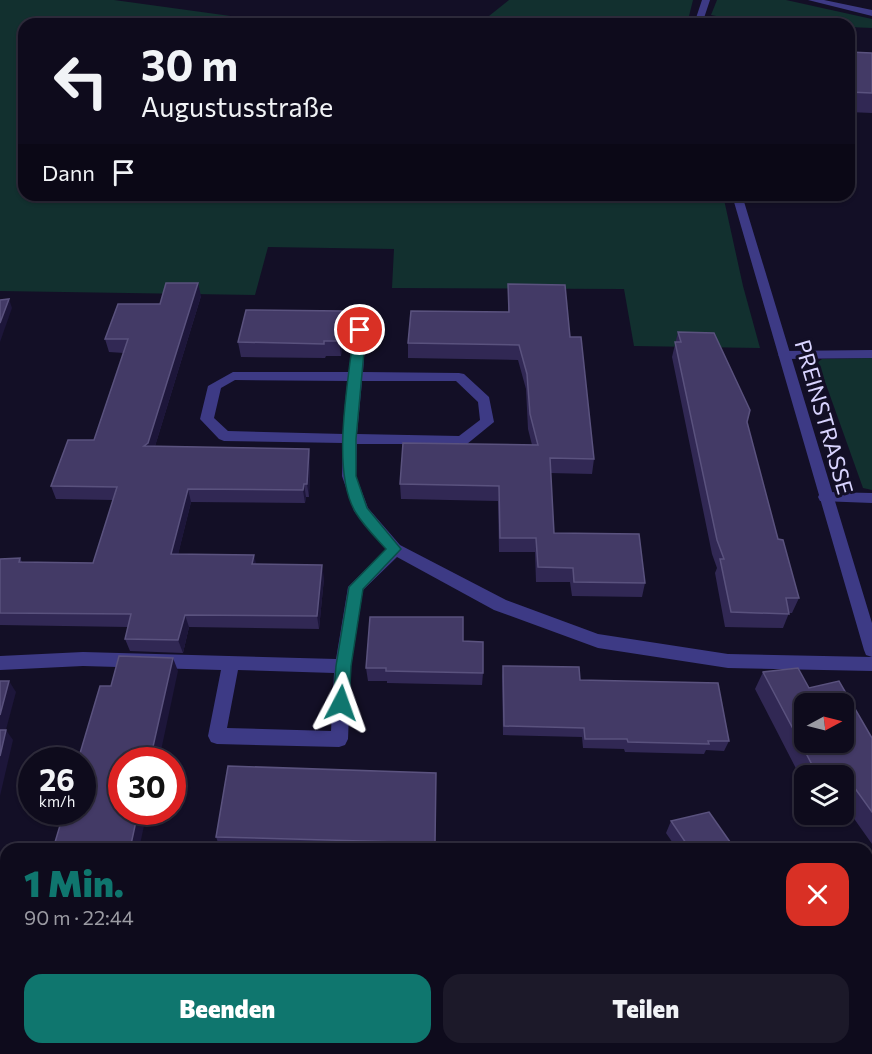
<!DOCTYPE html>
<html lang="de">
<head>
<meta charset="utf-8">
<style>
	:root { --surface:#0e0b1c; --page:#1c1929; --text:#f1f3f6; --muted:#9b9ba3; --line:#2e2b3b; --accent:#0f766e }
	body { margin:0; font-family:Commissioner,sans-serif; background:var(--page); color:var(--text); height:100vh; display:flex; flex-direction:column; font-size:22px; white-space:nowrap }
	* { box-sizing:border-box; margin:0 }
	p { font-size:20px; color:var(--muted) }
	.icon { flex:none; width:33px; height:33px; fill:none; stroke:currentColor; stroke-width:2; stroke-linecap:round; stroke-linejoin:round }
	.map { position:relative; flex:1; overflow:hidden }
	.side { position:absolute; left:0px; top:843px; width:873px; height:212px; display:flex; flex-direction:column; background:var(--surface); border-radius:18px 18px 0 0; box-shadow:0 2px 4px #0004,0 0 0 2px var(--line) }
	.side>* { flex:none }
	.banner { position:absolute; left:18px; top:18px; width:837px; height:183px; border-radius:18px; box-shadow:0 2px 4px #0004,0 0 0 2px var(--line); background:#0e0b1c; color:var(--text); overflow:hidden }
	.needle { width:39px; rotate:83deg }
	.controls { position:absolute; left:794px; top:693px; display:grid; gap:12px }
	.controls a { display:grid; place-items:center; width:60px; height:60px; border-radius:12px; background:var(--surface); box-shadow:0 2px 4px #0004,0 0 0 2px var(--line); font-size:30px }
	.speed { position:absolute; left:18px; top:747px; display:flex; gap:12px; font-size:30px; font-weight:700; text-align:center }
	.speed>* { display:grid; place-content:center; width:78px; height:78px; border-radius:50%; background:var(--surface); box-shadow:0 2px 4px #0004,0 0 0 2px var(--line); line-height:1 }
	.speed small { font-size:15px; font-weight:400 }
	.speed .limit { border:9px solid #d22; background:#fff; color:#111 }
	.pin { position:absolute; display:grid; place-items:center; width:51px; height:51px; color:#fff; margin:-26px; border:3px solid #fff; border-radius:50%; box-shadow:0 2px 6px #0007 }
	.me { position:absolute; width:66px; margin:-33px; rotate:4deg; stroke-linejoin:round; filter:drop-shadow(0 0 4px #0008) }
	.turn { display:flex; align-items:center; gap:21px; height:126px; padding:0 24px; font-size:27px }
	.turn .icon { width:78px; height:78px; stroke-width:2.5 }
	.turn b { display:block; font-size:42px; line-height:51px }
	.then { display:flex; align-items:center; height:57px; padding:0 24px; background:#0003; gap:12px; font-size:22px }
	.round { display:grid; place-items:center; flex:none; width:63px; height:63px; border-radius:18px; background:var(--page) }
	.headline { display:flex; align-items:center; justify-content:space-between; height:102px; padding:0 24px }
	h1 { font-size:36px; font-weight:800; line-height:45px; color:var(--accent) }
	.primary-button { display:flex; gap:12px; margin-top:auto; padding:12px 24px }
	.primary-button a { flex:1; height:69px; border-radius:18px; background:var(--accent); color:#fff; font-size:24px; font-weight:800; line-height:69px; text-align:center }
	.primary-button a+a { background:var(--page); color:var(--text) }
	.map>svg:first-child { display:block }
	.green { fill:#12302f }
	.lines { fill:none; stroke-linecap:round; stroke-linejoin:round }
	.lane { fill:#3d3a85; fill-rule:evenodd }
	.street { fill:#3d3a85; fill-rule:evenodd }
	.wall { fill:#312854 }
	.shaded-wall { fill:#1d163a }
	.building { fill:#433a66; stroke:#5a527e; stroke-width:1.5; fill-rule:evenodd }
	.route { fill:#0f766e; stroke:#0a4d48; stroke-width:1.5 }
	.labels { text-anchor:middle; stroke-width:6; stroke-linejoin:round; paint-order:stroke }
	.street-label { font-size:22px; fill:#d9d4ff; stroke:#130f26 }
</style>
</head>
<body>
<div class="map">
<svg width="872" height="1054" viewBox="0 0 872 1054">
	<rect width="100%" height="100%" fill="#130f26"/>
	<g class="green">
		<path d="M0,0H114L288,24H24V195H723L743,286L760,348L634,346L624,289L392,288L394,249L268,247L255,295L0,291Z"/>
		<path d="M509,0H693L687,24H479Z"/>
		<path d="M717,0H786L872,19V28L849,27V24L736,20L711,15Z"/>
		<path d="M872,358V490L863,488L818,362L822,359Z"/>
	</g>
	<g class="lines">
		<g class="lane">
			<path d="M872,350V358L784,359L778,355L784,351Z"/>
			<path d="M825,492L872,493V503L820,501L818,497L820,493Z"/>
		</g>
		<g class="street">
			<path d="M702,0H710L702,24H694Z"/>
			<path d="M808,0H824L872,10V16Z"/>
			<path d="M732,195H742L872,623V671L728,668L598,648L494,610L397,557L363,590L351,666L348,739L345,745L339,747L217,744L211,742L208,736L221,670L83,666L0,670V656L83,652L336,659L348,587L386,549L354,511L342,476L343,443L224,441L219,439L200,419L208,386L233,372H350L354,330L360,326L366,330L363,372L459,373L464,374L489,397L494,422L467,444H357L356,476L368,508L400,545L506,600L598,634L728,654L872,657L866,655L864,650ZM235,380L349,381L344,434L228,431L214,418L221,388ZM362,381H456L478,402L480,420L459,436L357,434ZM238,670L334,673L331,731L227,728Z"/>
		</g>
	</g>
	<g class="wall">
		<path d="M849,52L872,53V113L849,112Z"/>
		<path d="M508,284L570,337L594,459L592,474L550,473L554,533L645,583L642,597L572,596L570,582H536L535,552H499L498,501L401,499L400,484L532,445L528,429L526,389L518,360L408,358V343L508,312Z"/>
		<path d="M201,296L155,446L309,449L310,462L309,497H306L305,503L191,502L178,554L256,564L324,578L319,629L189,627L183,653L130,651L125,639L128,627L0,625V559L20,558L22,562L93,563L113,500L56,499L51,486L94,440L124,353L109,352L105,339L160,304Z"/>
		<path d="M343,311L344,326L341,356H326L325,358L241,357L238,342Z"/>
		<path d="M678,332L747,422L778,539L799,598L792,613H789L783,628L725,627L715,573L717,568L712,554L672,357Z"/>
		<path d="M463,641L483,673L482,685L387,683V681H368L366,668Z"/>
		<path d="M503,666L580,680L729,741L724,751L706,750L704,754L625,752L624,749L583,748L582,737L503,735L502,676Z"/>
		<path d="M763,672L809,688L872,738V844L843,803V776H804V784L755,689Z"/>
		<path d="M436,773L435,849H250L220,848L216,837Z"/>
		<path d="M671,821L735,849H677L666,833Z"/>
		<path d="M763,1048H867L872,1054H767Z"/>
	</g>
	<g class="shaded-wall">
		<path d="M198,283L201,296L152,456L144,446Z"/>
		<path d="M9,299L12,308L0,342V323Z"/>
		<path d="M343,311L344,326L341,356L339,341Z"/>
		<path d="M309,449L310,462L309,497L307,484Z"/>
		<path d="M304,484L306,497L305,503L303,490Z"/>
		<path d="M188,489L191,502L175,567L171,554Z"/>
		<path d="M254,555L257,567L252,564Z"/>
		<path d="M322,565L324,578L319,629L317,616Z"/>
		<path d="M185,615L189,627L183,653L178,640Z"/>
		<path d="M173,658L178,671L159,760H150Z"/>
		<path d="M9,681L16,692L3,741L0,736V715Z"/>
		<path d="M6,730L13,740L0,796V756Z"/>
		<path d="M849,780L843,789V782Z"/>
		<path d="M138,812H147L139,849H130Z"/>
		<path d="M0,1036L6,1040L5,1054H0Z"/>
	</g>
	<g class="building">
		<path d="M849,52L872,53V93L849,92Z"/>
		<path d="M166,283H198L148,443L144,446L309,449L307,484H304L303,490L188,489L171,554L254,555L252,564L322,565L317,616L185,615L178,640L125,639L131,614L0,613V559L20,558L19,562L93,563L117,487L51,486L68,440H94L128,339H105L118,304H160Z"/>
		<path d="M508,284L565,285L570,337H581L594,459L550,458L554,533L639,534L645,583L574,582L573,568L538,567L536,538H500L499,486L400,484L403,443L538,445L530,414L527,374L519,345L408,343L411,311L509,312Z"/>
		<path d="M9,299L0,323V300Z"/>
		<path d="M246,310L343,311L339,341H324V344L238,342Z"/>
		<path d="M678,332L714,333L750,410L747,422L778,539L783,540L799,598H786L789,614L731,612L720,559H724L717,540L675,342H681Z"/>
		<path d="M370,617H463V641L483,642V673L386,671V668H366Z"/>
		<path d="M119,656L173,658L150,760H122V812H138L130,849H53L64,812H82V760H78L100,686H111Z"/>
		<path d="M503,666L579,667L580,680L718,683L729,741H708L709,744L628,742L627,739H585L584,728L504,726Z"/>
		<path d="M798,668L809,688L839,681L872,738V812L849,780L843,782V776H818L763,672ZM804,704H843V742H804Z"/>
		<path d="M0,681H9L0,715Z"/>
		<path d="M0,730H6L0,756Z"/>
		<path d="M228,766L436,773L435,843L216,837Z"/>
		<path d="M709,812L735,849H690L671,821Z"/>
		<path d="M867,1001L872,1008V1054H781L777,1048H867Z"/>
	</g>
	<path class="route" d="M360,326L366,330L356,439V476L367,508L401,549L363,589L351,666L349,703L347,708L341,710L336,708L333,703L336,666L349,587L386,549C376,538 364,526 356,513C330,471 349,379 354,330Z"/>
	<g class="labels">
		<g class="street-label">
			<text transform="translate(824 417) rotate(74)" y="8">PREINSTRASSE</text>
		</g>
	</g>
</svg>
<div class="controls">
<a><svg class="needle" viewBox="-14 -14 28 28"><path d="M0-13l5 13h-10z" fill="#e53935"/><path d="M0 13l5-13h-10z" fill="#9b9ba3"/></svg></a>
<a><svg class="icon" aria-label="layers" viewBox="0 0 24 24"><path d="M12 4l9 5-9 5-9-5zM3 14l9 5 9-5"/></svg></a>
</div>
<div class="speed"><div>26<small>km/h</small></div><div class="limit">30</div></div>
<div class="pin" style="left:360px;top:330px;background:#d93025"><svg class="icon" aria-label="arrive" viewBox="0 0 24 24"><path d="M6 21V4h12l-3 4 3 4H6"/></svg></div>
<svg class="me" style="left:341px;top:703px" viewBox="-20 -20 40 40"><path d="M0-17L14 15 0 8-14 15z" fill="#0f766e" stroke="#fff" stroke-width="4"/></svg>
<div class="banner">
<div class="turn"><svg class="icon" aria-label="left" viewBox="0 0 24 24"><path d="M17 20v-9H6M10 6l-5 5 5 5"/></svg><div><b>30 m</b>Augustusstraße</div></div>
<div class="then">Dann<svg class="icon" aria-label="arrive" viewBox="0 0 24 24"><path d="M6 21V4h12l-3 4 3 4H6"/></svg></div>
</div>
<section class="side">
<div class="headline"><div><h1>1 Min.</h1><p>90 m · 22:44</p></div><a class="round" style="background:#d93025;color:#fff"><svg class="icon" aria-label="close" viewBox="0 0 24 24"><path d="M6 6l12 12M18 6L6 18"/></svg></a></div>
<div class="primary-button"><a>Beenden</a><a>Teilen</a></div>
</section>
</div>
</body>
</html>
